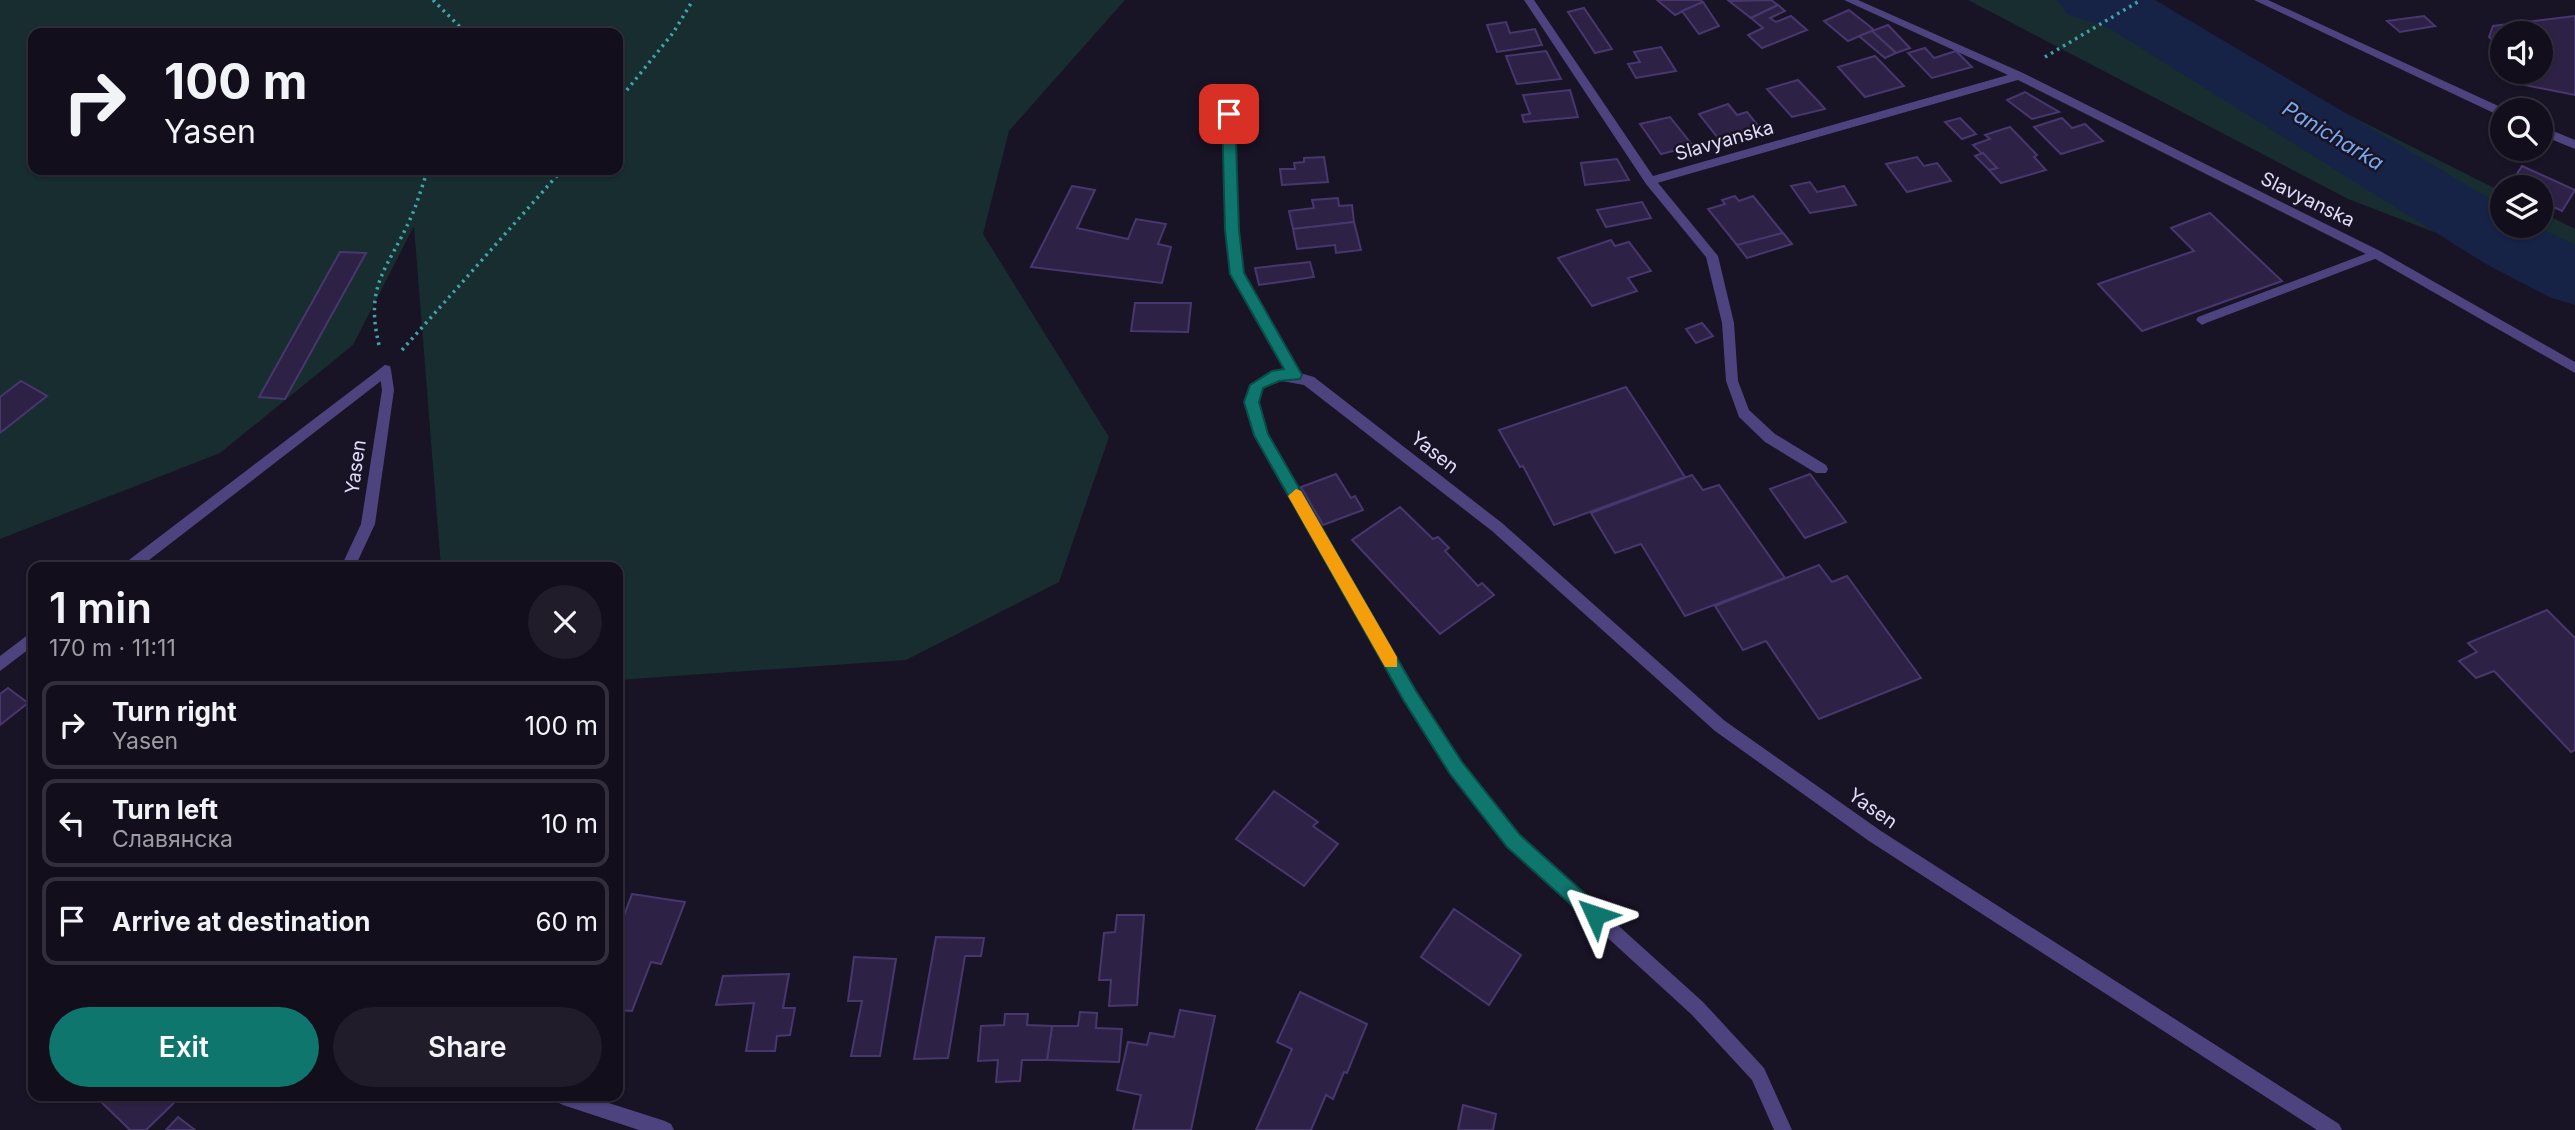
<!DOCTYPE html>
<html lang="en">
<head>
<meta charset="utf-8">
<style>
	:root { --surface:#130e1c; --page:#201c29; --text:#f1f3f6; --muted:#9d9ca3; --line:#322e3b; --accent:#0f766e }
	body { margin:0; font-family:Inter,sans-serif; background:var(--page); color:var(--text); height:100vh; display:flex; flex-direction:column; font-size:26px; white-space:nowrap }
	* { box-sizing:border-box; margin:0 }
	p { font-size:23px; color:var(--muted) }
	.icon { flex:none; width:38px; height:38px; fill:none; stroke:currentColor; stroke-width:2; stroke-linecap:round; stroke-linejoin:round }
	.map { position:relative; flex:1; overflow:hidden }
	.side { position:absolute; left:28px; top:562px; width:595px; height:539px; display:flex; flex-direction:column; background:var(--surface); border-radius:14px; box-shadow:0 2px 5px #0004,0 0 0 2px var(--line) }
	.side>* { flex:none }
	.hud { position:absolute; left:28px; top:28px; width:595px; height:147px; border-radius:14px; box-shadow:0 2px 5px #0004,0 0 0 2px var(--line); background:#130e1c; color:var(--text); overflow:hidden }
	.fabs { position:absolute; left:2490px; top:21px; display:grid; gap:14px }
	.fabs a { display:grid; place-items:center; width:63px; height:63px; border-radius:50%; background:var(--surface); box-shadow:0 2px 5px #0004,0 0 0 2px var(--line); font-size:35px }
	.pin { position:absolute; display:grid; place-items:center; width:60px; height:60px; color:#fff; margin:-30px; border-radius:14px; box-shadow:0 4px 10px #0006 }
	.me { position:absolute; width:77px; margin:-38px; rotate:312deg; stroke-linejoin:round; filter:drop-shadow(0 0 5px #0008) }
	.turn { display:flex; align-items:center; gap:24px; height:147px; padding:0 21px; font-size:32px }
	.turn .icon { width:91px; height:91px; stroke-width:2.5 }
	.turn b { display:block; font-size:49px; line-height:60px }
	.round { display:grid; place-items:center; flex:none; width:74px; height:74px; border-radius:37px; background:var(--page) }
	.head { display:flex; align-items:center; justify-content:space-between; height:119px; padding:0 21px }
	h1 { font-size:42px; font-weight:600; line-height:52px }
	.cta { display:flex; gap:14px; margin-top:auto; padding:14px 21px }
	.cta a { flex:1; height:80px; border-radius:42px; background:var(--accent); color:#fff; font-size:28px; font-weight:600; line-height:80px; text-align:center }
	.cta a+a { background:var(--page); color:var(--text) }
	ul { padding:0; list-style:none }
	li { display:flex; align-items:center; gap:21px; height:88px; margin:0 14px 10px; padding:0 7px; border:4px solid var(--line); border-radius:14px }
	li div { flex:1 }
	li b { display:block; font-size:26px }
	li em { font-style:normal }
	.map>svg:first-child { display:block }
	.green { fill:#172d2f; fill-rule:evenodd }
	.lines { fill:none; stroke-linecap:round; stroke-linejoin:round }
	.river { fill:#162347; fill-rule:evenodd }
	.building { fill:#2d2245; stroke:#48376e; stroke-width:2 }
	.path { stroke:#40a5ab; stroke-width:3.5; stroke-dasharray:2.5 4.5; stroke-linecap:butt }
	.lane { fill:#4d447f; fill-rule:evenodd }
	.street { fill:#4d447f; fill-rule:evenodd }
	.route { fill:#0f766e; stroke:#0a4d48; stroke-width:2 }
	.slow { fill:#f59e0b }
	.labels { text-anchor:middle; stroke-width:5; stroke-linejoin:round; paint-order:stroke }
	.street-label { font-size:19px; fill:#e4ddfa; stroke:#191326 }
	.water-label { font-size:21px; font-style:italic; fill:#78a9ed; stroke:#191326 }
</style>
</head>
<body>
<div class="map">
<svg width="2575" height="1130" viewBox="0 0 2575 1130">
	<rect width="100%" height="100%" fill="#191326"/>
	<g class="green">
		<path d="M0,0H1125L1009,131L983,234L1109,437L1059,582L906,660L618,680V567H441L414,226L353,345L220,453L0,539ZM33,33H618V170H33Z"/>
		<path d="M1968,0H2121L2502,192V226H2541V212L2575,229V258L2518,264L2348,199Z"/>
	</g>
	<g class="lines">
		<path class="river" d="M2057,0H2155L2502,206V226H2536L2575,245V305L2549,297L2486,264L2109,28L2067,14Z"/>
	</g>
	<g class="building">
		<path d="M1657,0H1700L1703,2L1675,15Z"/>
		<path d="M1771,0L1778,5L1751,18L1729,1Z"/>
		<path d="M1703,2L1719,26L1699,34L1682,11Z"/>
		<path d="M1778,5L1785,11L1770,18L1776,22L1791,16L1807,30L1762,48L1748,35L1763,28L1751,18Z"/>
		<path d="M1584,8L1612,49L1595,53L1568,12Z"/>
		<path d="M1849,10L1868,25L1874,30L1848,41L1824,21Z"/>
		<path d="M2424,16L2435,26L2400,32L2387,21Z"/>
		<path d="M2575,16V95L2520,84L2507,72H2541V33H2502V49L2489,37L2493,26Z"/>
		<path d="M1506,22L1510,33L1535,29L1542,45L1497,52L1487,25Z"/>
		<path d="M1888,25L1909,47L1910,48L1896,53L1872,31Z"/>
		<path d="M1872,31L1896,53L1885,58L1859,36Z"/>
		<path d="M1661,47L1676,71L1636,78L1628,64L1640,62L1634,52Z"/>
		<path d="M1925,48L1934,58L1956,51L1972,67L1932,78L1908,53Z"/>
		<path d="M1546,51L1561,79L1517,84L1506,56Z"/>
		<path d="M1875,56L1904,86L1865,97L1838,67Z"/>
		<path d="M1798,80L1818,101L1825,109L1792,117L1767,89Z"/>
		<path d="M1570,90L1578,117L1524,122L1522,115L1530,114L1523,95Z"/>
		<path d="M2025,92L2059,112L2032,119L2007,100Z"/>
		<path d="M1728,104L1737,115L1747,112L1759,127L1718,138L1699,114Z"/>
		<path d="M1670,117L1693,146L1661,154L1640,124Z"/>
		<path d="M1960,118L1976,134L1962,139L1945,122Z"/>
		<path d="M2062,118L2072,128L2085,124L2103,141L2061,154L2034,127Z"/>
		<path d="M2010,127L2037,155L2034,157L2046,170L2001,183L1989,170L1997,168L1973,145L1990,139L1985,135Z"/>
		<path d="M1983,153L1997,168L1989,170L1975,156Z"/>
		<path d="M1324,157L1328,182L1282,185L1280,169H1295L1294,163L1304,162V158Z"/>
		<path d="M1917,157L1924,166L1937,163L1951,181L1907,192L1886,164Z"/>
		<path d="M1617,159L1629,180L1585,185L1581,163Z"/>
		<path d="M2522,166L2575,190L2562,211L2541,201V187L2509,186Z"/>
		<path d="M1810,182L1817,192L1844,186L1856,205L1810,213L1791,186Z"/>
		<path d="M1072,186L1095,190L1077,228L1128,239L1136,219L1166,224L1158,244L1171,247L1162,283L1031,267Z"/>
		<path d="M1735,196L1739,201L1753,196L1783,233L1737,245L1708,209L1725,204L1722,200Z"/>
		<path d="M1338,198L1339,206L1352,205L1354,222L1293,229L1289,211L1314,208L1312,200Z"/>
		<path d="M1642,202L1651,218L1606,227L1597,210Z"/>
		<path d="M2210,213L2282,281L2142,331L2098,284L2194,251L2171,228Z"/>
		<path d="M1354,222L1361,250L1336,253L1335,245L1297,249L1293,229Z"/>
		<path d="M1783,233L1792,244L1747,258L1737,245Z"/>
		<path d="M1611,240L1615,246L1629,242L1651,271L1628,278L1637,291L1592,306L1558,258Z"/>
		<path d="M340,252L366,253L285,399L259,397Z"/>
		<path d="M1310,262L1314,277L1259,285L1255,268Z"/>
		<path d="M1135,303H1191L1188,332L1131,331Z"/>
		<path d="M1702,323L1713,336L1696,343L1686,329Z"/>
		<path d="M21,381L47,396L0,433V397Z"/>
		<path d="M1626,387L1685,477L1554,525L1523,466L1520,467L1499,430Z"/>
		<path d="M1336,474L1351,498L1355,496L1363,510L1323,525L1301,487Z"/>
		<path d="M1810,474L1846,522L1805,538L1770,489Z"/>
		<path d="M1692,475L1703,490L1719,485L1785,578L1685,616L1641,544L1615,553L1591,513Z"/>
		<path d="M1400,507L1433,539L1438,537L1449,548L1445,551L1478,586L1482,583L1494,595L1440,634L1352,540Z"/>
		<path d="M1819,565L1832,582L1847,576L1921,678L1819,719L1766,641L1743,650L1715,606Z"/>
		<path d="M2547,610L2575,638V750L2571,752L2494,671L2476,678L2459,661L2477,652L2468,643Z"/>
		<path d="M8,688L28,703L0,725V694Z"/>
		<path d="M1274,791L1318,822L1313,826L1338,844L1304,886L1236,839Z"/>
		<path d="M632,894L685,902L661,964L651,962L632,1011L618,1010V932Z"/>
		<path d="M1454,909L1521,955L1489,1005L1421,957Z"/>
		<path d="M1117,915H1144L1137,1005L1109,1006L1111,980H1099L1104,933L1115,932Z"/>
		<path d="M936,937L984,938L981,956H965L948,1058L914,1059Z"/>
		<path d="M854,957L896,959L880,1056H851L862,1001H848Z"/>
		<path d="M789,974L783,1008H795L790,1035L777,1036L775,1051H746L754,1003L716,1005L723,976Z"/>
		<path d="M1300,992L1367,1024L1347,1073L1344,1072L1333,1099L1326,1095L1311,1130H1256L1292,1049L1277,1042Z"/>
		<path d="M1180,1010L1215,1016L1191,1130H1133L1141,1095L1117,1090L1128,1042L1147,1045L1150,1033L1174,1037Z"/>
		<path d="M1080,1012L1097,1013L1096,1028L1122,1029L1119,1062L1047,1060L1052,1026H1078Z"/>
		<path d="M1005,1014H1028L1027,1025L1052,1026L1047,1060H1022L1020,1081L996,1082L998,1060L978,1061L981,1026L1004,1025Z"/>
		<path d="M95,1096H177L179,1098L146,1130H130Z"/>
		<path d="M1463,1105L1496,1114L1493,1130H1458Z"/>
		<path d="M178,1117L195,1130H166Z"/>
	</g>
	<g class="lines">
		<g class="path">
			<path d="M433,0L466,33"/>
			<path d="M2045,57L2141,0"/>
			<path d="M618,101L673,33L693,0"/>
			<path d="M379,345C364,283 389,268 411,217C418,202 422,185 428,170"/>
			<path d="M402,350L562,170"/>
		</g>
		<g class="lane">
			<path d="M2254,0H2268L2507,110H2502V116L2498,115Z"/>
			<path d="M2541,126L2575,140V149L2541,135Z"/>
			<path d="M1650,177L1654,178L1718,256L1734,323L1738,381L1749,410L1775,434L1826,465L1828,469L1826,473H1816L1765,442L1739,417L1726,381L1722,323L1706,257L1646,184V178Z"/>
			<path d="M2376,250L2380,251L2382,254L2380,257L2206,323L2202,325L2196,320L2198,317Z"/>
			<path d="M385,365L390,366L391,370L390,374L140,567H123L125,563Z"/>
			<path d="M33,631V646L0,671V656Z"/>
		</g>
		<g class="street">
			<path d="M1524,0H1534L1653,176L2008,75L1844,0H1858L2023,73L2380,251L2575,362V373L2372,257L2018,80L1650,185L1646,184Z"/>
			<path d="M1229,110L1235,114L1238,230L1243,273L1300,373L1314,377L1502,523L1725,721L1881,831L2339,1124L2342,1130H2317L1869,841L1715,731L1492,531L1304,385L1282,381L1263,388L1259,402L1267,434L1415,691L1461,763L1519,836L1703,1002L1764,1068L1792,1130H1774L1752,1080L1691,1014L1507,846L1451,773L1405,701L1256,439C1241,404 1241,374 1286,371L1231,273L1226,230L1223,114Z"/>
			<path d="M385,365L391,370L394,390L375,524L355,567H341L361,524L382,390L379,370Z"/>
			<path d="M554,1096H587L665,1121L671,1124L674,1130H639L563,1105L557,1102Z"/>
		</g>
	</g>
	<path class="route" d="M1229,110L1235,114L1239,230L1244,273L1302,375L1300,379L1279,381L1263,388L1259,402L1268,434L1416,691L1462,762L1520,835L1602,909L1604,915L1602,921L1595,924L1589,921L1507,847L1450,774L1404,701L1254,435L1244,402L1250,385L1272,371L1284,369L1230,274L1225,230L1222,114Z"/>
	<path class="slow" d="M1296,489L1301,491L1397,657V667H1385L1288,496Z"/>
	<g class="labels">
		<g class="street-label">
			<text transform="translate(1724 140) rotate(-16)" y="7">Slavyanska</text>
			<text transform="translate(2308 199) rotate(26)" y="7">Slavyanska</text>
			<text transform="translate(1435 452) rotate(38)" y="7">Yasen</text>
			<text transform="translate(355 467) rotate(-82)" y="7">Yasen</text>
			<text transform="translate(1873 808) rotate(35)" y="7">Yasen</text>
		</g>
		<g class="water-label">
			<text transform="translate(2333 136) rotate(31)" y="7">Panicharka</text>
		</g>
	</g>
</svg>
<div class="fabs">
<a><svg class="icon" aria-label="sound" viewBox="0 0 24 24"><path d="M4 9h4l5-4v14l-5-4H4zM17 9q2 3 0 6"/></svg></a>
<a><svg class="icon" aria-label="search" viewBox="0 0 24 24"><circle cx="10" cy="10" r="6"/><path d="M15 15l6 6"/></svg></a>
<a><svg class="icon" aria-label="layers" viewBox="0 0 24 24"><path d="M12 4l9 5-9 5-9-5zM3 14l9 5 9-5"/></svg></a>
</div>
<div class="pin" style="left:1229px;top:114px;background:#d93025"><svg class="icon" aria-label="arrive" viewBox="0 0 24 24"><path d="M6 21V4h12l-3 4 3 4H6"/></svg></div>
<svg class="me" style="left:1595px;top:915px" viewBox="-20 -20 40 40"><path d="M0-17L14 15 0 8-14 15z" fill="#0f766e" stroke="#fff" stroke-width="4"/></svg>
<div class="hud">
<div class="turn"><svg class="icon" aria-label="right" viewBox="0 0 24 24"><path d="M7 20v-9h11M14 6l5 5-5 5"/></svg><div><b>100 m</b>Yasen</div></div>
</div>
<section class="side">
<div class="head"><div><h1>1 min</h1><p>170 m · 11:11</p></div><a class="round"><svg class="icon" aria-label="close" viewBox="0 0 24 24"><path d="M6 6l12 12M18 6L6 18"/></svg></a></div>
<ul>
<li><svg class="icon" aria-label="right" viewBox="0 0 24 24"><path d="M7 20v-9h11M14 6l5 5-5 5"/></svg><div><b>Turn right</b><p>Yasen</p></div><em>100 m</em></li>
<li><svg class="icon" aria-label="left" viewBox="0 0 24 24"><path d="M17 20v-9H6M10 6l-5 5 5 5"/></svg><div><b>Turn left</b><p>Славянска</p></div><em>10 m</em></li>
<li><svg class="icon" aria-label="arrive" viewBox="0 0 24 24"><path d="M6 21V4h12l-3 4 3 4H6"/></svg><div><b>Arrive at destination</b></div><em>60 m</em></li>
</ul>
<div class="cta"><a>Exit</a><a>Share</a></div>
</section>
</div>
</body>
</html>
